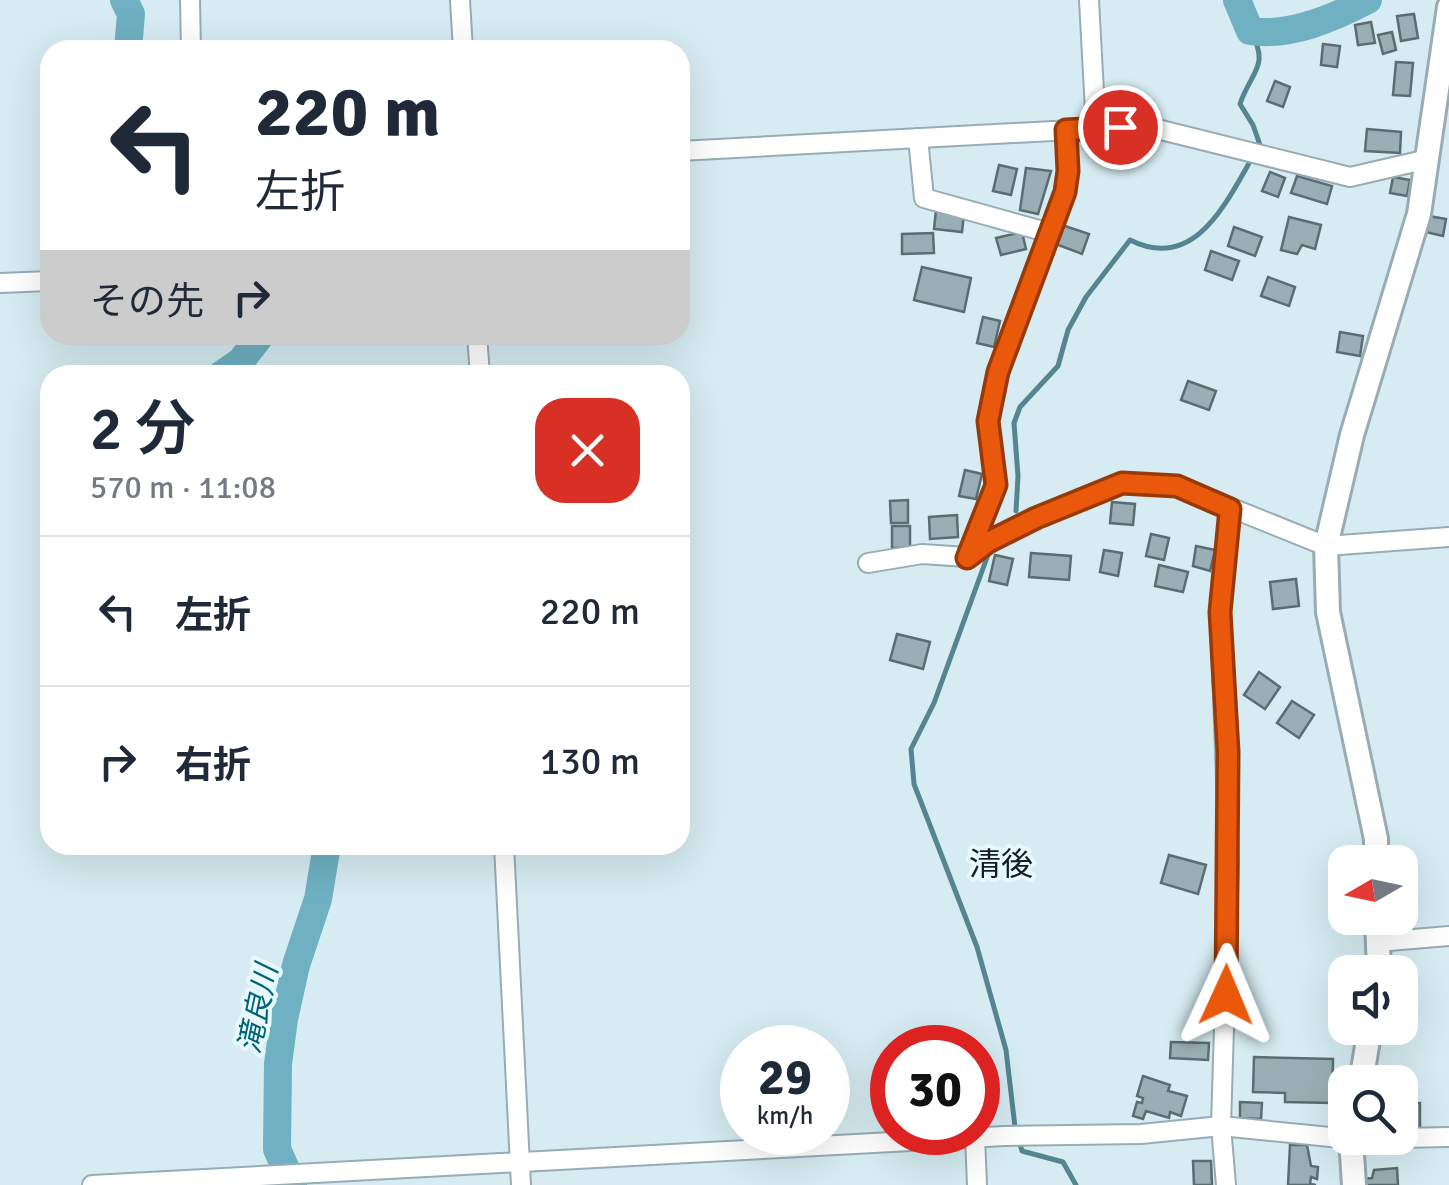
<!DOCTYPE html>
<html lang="ja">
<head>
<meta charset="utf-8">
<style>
	:root { --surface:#fff; --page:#f2f2f3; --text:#1f2937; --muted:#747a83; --line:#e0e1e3 }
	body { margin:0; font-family:Signika,"Noto Sans JP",sans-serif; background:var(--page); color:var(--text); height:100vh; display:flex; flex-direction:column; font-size:38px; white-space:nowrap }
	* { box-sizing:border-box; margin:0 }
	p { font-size:32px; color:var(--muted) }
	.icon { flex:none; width:55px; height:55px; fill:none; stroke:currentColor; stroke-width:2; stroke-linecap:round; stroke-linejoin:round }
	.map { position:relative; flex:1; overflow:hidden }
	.sheet { position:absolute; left:40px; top:365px; width:650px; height:490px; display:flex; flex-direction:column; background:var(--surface); border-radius:30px; box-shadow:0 10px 40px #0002 }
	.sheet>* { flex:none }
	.guide { position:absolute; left:40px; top:40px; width:650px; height:305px; border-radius:30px; box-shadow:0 10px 40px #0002; background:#fff; color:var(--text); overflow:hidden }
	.needle { width:65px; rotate:261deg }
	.tools { position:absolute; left:1328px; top:845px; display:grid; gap:20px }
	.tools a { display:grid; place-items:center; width:90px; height:90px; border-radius:20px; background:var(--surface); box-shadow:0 10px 40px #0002; font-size:50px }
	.speed { position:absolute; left:720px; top:1025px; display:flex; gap:20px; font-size:50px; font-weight:700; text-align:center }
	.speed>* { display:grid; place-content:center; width:130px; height:130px; border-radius:50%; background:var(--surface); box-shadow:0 10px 40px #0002; line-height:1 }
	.speed small { font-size:25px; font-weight:400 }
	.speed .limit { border:15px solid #d22; background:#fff; color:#111 }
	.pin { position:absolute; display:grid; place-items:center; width:85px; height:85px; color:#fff; margin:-42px; border:5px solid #fff; border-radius:50%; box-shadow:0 2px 10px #0007 }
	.me { position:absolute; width:110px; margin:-55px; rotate:1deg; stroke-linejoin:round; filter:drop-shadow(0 0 8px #0008) }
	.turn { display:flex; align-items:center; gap:35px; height:210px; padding:0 50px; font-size:45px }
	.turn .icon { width:130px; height:130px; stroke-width:2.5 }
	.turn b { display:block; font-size:70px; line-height:85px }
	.then { display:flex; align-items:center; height:95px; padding:0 50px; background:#0003; gap:20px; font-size:38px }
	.round { display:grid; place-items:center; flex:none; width:105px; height:105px; border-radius:30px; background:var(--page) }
	.overview { display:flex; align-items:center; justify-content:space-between; height:170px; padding:0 50px }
	h1 { font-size:60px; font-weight:600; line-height:75px }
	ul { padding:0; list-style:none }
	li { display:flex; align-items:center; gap:30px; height:150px; padding:0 50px; border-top:2px solid var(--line) }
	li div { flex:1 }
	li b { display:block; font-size:38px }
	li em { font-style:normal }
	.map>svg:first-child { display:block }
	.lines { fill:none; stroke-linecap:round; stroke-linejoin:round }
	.stream { stroke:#548591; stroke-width:5 }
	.river { stroke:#6fb1c2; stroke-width:28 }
	.building { fill:#9aafb5; stroke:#596d72; stroke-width:2.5 }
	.street-casing { stroke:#97adb3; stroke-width:22 }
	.secondary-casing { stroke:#97adb3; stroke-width:28 }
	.street { stroke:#fff; stroke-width:18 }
	.secondary { stroke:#fff; stroke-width:22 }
	.route-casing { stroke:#983908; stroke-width:25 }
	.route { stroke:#ea580c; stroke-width:18 }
	.labels { text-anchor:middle; stroke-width:8; stroke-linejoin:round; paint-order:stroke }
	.water-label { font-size:30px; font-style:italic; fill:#016375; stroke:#e6f9fd }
	.quarter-label { font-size:32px; fill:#151d20; stroke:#e6f9fd }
</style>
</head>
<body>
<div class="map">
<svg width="1449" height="1185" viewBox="0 0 1449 1185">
	<rect width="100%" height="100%" fill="#d6ecf2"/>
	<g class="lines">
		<g class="stream">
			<path d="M1250,31C1271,66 1251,71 1240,104L1253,125L1260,145L1258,149"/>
			<path d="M1016,511L1018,476L1014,423L1020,407L1058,366L1068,330L1086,297L1130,240C1194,272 1225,205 1252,158"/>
			<path d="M989,552L934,703L911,749L914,784L977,947L1006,1050L1015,1127L1022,1151L1063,1162L1076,1185"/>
		</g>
		<g class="river">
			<path d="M124,0L131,14L128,50"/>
			<path d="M1237,0L1250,31C1290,37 1334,18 1368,0"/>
			<path d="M221,375L241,361L261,335"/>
			<path d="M293,1185L277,1149L278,1064L284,1019L296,965L318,899L327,845"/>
		</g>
	</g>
	<g class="building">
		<path d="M1414,14L1418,38L1401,41L1397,16Z"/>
		<path d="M1371,22L1375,43L1358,45L1355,25Z"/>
		<path d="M1392,32L1396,50L1383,54L1378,35Z"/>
		<path d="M1323,44L1340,46L1337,67L1321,65Z"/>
		<path d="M1396,62L1413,63L1410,96L1393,95Z"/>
		<path d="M1275,81L1290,87L1283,107L1267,101Z"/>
		<path d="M1367,129L1401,132L1400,153L1365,151Z"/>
		<path d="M999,165L1017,169L1011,195L993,191Z"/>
		<path d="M1026,168L1051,171L1038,214L1020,210Z"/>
		<path d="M1270,172L1285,178L1278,197L1262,191Z"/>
		<path d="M1297,176L1332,186L1327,204L1291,193Z"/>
		<path d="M1393,177L1410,180L1407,196L1390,193Z"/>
		<path d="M936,210L964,214L962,232L934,229Z"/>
		<path d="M1429,216L1446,219L1443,236L1426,232Z"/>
		<path d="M1289,217L1321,225L1315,249L1302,245L1297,254L1281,250Z"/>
		<path d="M1059,224L1089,234L1082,254L1053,243Z"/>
		<path d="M1234,227L1262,237L1255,256L1228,246Z"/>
		<path d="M1022,232L1026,249L1001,255L996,238Z"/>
		<path d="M933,233L934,253L902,254V234Z"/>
		<path d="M1211,251L1239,261L1232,280L1205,270Z"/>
		<path d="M922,267L971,278L964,312L914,300Z"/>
		<path d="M1268,277L1295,287L1289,306L1261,296Z"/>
		<path d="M983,317L1000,321L994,347L977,343Z"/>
		<path d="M1340,332L1363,336L1360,356L1337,352Z"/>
		<path d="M1188,381L1216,391L1209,410L1181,400Z"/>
		<path d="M965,470L982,474L976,499L959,496Z"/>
		<path d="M908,500V523H891L890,501Z"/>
		<path d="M1112,502L1135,504L1133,525L1110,523Z"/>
		<path d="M957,515L958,537L930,539L929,517Z"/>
		<rect x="892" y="526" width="18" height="22"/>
		<path d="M1151,534L1169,538L1164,560L1146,556Z"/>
		<path d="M1196,546L1215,550L1210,571L1193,566Z"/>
		<path d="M1104,550L1122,553L1118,576L1100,572Z"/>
		<path d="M1031,553L1071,556L1069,580L1029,577Z"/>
		<path d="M995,555L1013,559L1007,585L989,581Z"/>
		<path d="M1159,565L1188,572L1183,592L1155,586Z"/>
		<path d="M1296,579L1299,606L1273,609L1270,582Z"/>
		<path d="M897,634L930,642L923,669L890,660Z"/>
		<path d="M1259,672L1280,687L1265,709L1244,695Z"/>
		<path d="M1292,701L1314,715L1299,738L1277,723Z"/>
		<path d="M1169,855L1206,865L1198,894L1161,883Z"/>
		<path d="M1171,1042L1209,1043L1208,1060L1170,1058Z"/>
		<path d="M1254,1057L1333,1059L1332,1103L1285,1102V1093L1253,1092Z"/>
		<path d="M1143,1076L1170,1085L1168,1091L1187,1096L1181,1116L1170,1112L1169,1118L1146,1111L1143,1119L1133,1116L1137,1102L1142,1103L1143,1098L1137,1096Z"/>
		<path d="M1240,1102L1262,1103L1261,1119L1240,1118Z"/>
		<path d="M1420,1103V1129L1400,1130V1104Z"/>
		<path d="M1290,1145H1307L1311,1166L1318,1167L1317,1179L1311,1177L1310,1184L1316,1185H1288Z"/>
		<path d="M1193,1161H1211L1212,1185H1194Z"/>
		<path d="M1397,1168L1398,1185H1362V1179L1372,1178L1374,1170Z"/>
	</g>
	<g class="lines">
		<defs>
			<g id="street">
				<path d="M190,0L191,50"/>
				<path d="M460,0L463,50"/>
				<path d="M1089,0L1096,129"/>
				<path d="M918,138L924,198L1050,233"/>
				<path d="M680,151L1145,126L1350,177L1428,159"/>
				<path d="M0,283L50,281"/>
				<path d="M477,335L480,375"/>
				<path d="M967,557L995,485L988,421L998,372L1065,192L1068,171L1066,130"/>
				<path d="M868,563L922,554L967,557L988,542L1036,518L1122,483L1177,486L1326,546L1449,537"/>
				<path d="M504,845L521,1185"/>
				<path d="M1377,942L1449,936"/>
				<path d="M975,1137L977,1185"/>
				<path d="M92,1185L1004,1136L1141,1134L1221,1126L1350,1139L1449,1137"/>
				<path d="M1226,1185L1221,1126L1229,863L1220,612L1230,509"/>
			</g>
			<g id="secondary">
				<path d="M1376,862V839L1328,612L1326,546L1352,435L1419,214L1449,7"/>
				<path d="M1377,918L1379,972"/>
				<path d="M1361,1082L1370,1028"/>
				<path d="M1351,1138L1354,1185"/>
			</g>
		</defs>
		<use href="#street" class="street-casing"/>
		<use href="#secondary" class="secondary-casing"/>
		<use href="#street" class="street"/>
		<use href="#secondary" class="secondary"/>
	</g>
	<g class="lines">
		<defs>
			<path id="route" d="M1120,127L1066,130L1068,171L1065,192L998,372L988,421L996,485L967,558L988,542L1036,518L1122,483L1177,486L1230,509L1220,612L1228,752L1226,995"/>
		</defs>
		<use href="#route" class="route-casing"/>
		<use href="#route" class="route"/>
	</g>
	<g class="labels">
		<g class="water-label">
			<text transform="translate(258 1009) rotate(-78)" y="10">滝良川</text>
		</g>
		<g class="quarter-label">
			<text x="1001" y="875">清後</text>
		</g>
	</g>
</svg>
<div class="tools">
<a><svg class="needle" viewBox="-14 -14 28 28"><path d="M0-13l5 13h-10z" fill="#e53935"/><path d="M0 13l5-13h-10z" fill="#747a83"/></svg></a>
<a><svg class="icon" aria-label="sound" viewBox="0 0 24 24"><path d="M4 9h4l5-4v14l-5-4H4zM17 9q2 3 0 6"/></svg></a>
<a><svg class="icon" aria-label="search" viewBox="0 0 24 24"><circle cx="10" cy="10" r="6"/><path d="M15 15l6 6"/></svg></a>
</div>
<div class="speed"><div>29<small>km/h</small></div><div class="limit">30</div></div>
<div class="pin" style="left:1120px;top:127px;background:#d93025"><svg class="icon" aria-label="arrive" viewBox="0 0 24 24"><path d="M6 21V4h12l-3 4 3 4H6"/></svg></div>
<svg class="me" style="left:1226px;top:995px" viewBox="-20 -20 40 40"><path d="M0-17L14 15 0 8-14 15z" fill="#ea580c" stroke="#fff" stroke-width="4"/></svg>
<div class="guide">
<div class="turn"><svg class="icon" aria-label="left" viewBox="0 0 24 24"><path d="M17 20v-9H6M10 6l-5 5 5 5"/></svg><div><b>220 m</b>左折</div></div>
<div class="then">その先<svg class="icon" aria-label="right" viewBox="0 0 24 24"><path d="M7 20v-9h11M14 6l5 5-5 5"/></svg></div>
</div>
<section class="sheet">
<div class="overview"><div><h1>2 分</h1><p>570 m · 11:08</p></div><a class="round" style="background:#d93025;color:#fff"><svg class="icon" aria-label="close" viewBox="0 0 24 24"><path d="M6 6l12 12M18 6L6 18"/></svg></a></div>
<ul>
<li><svg class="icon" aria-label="left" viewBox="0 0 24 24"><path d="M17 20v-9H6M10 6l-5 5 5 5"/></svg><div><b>左折</b></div><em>220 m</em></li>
<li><svg class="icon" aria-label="right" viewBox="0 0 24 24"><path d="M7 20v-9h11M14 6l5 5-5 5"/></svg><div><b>右折</b></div><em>130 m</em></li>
</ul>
</section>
</div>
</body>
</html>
